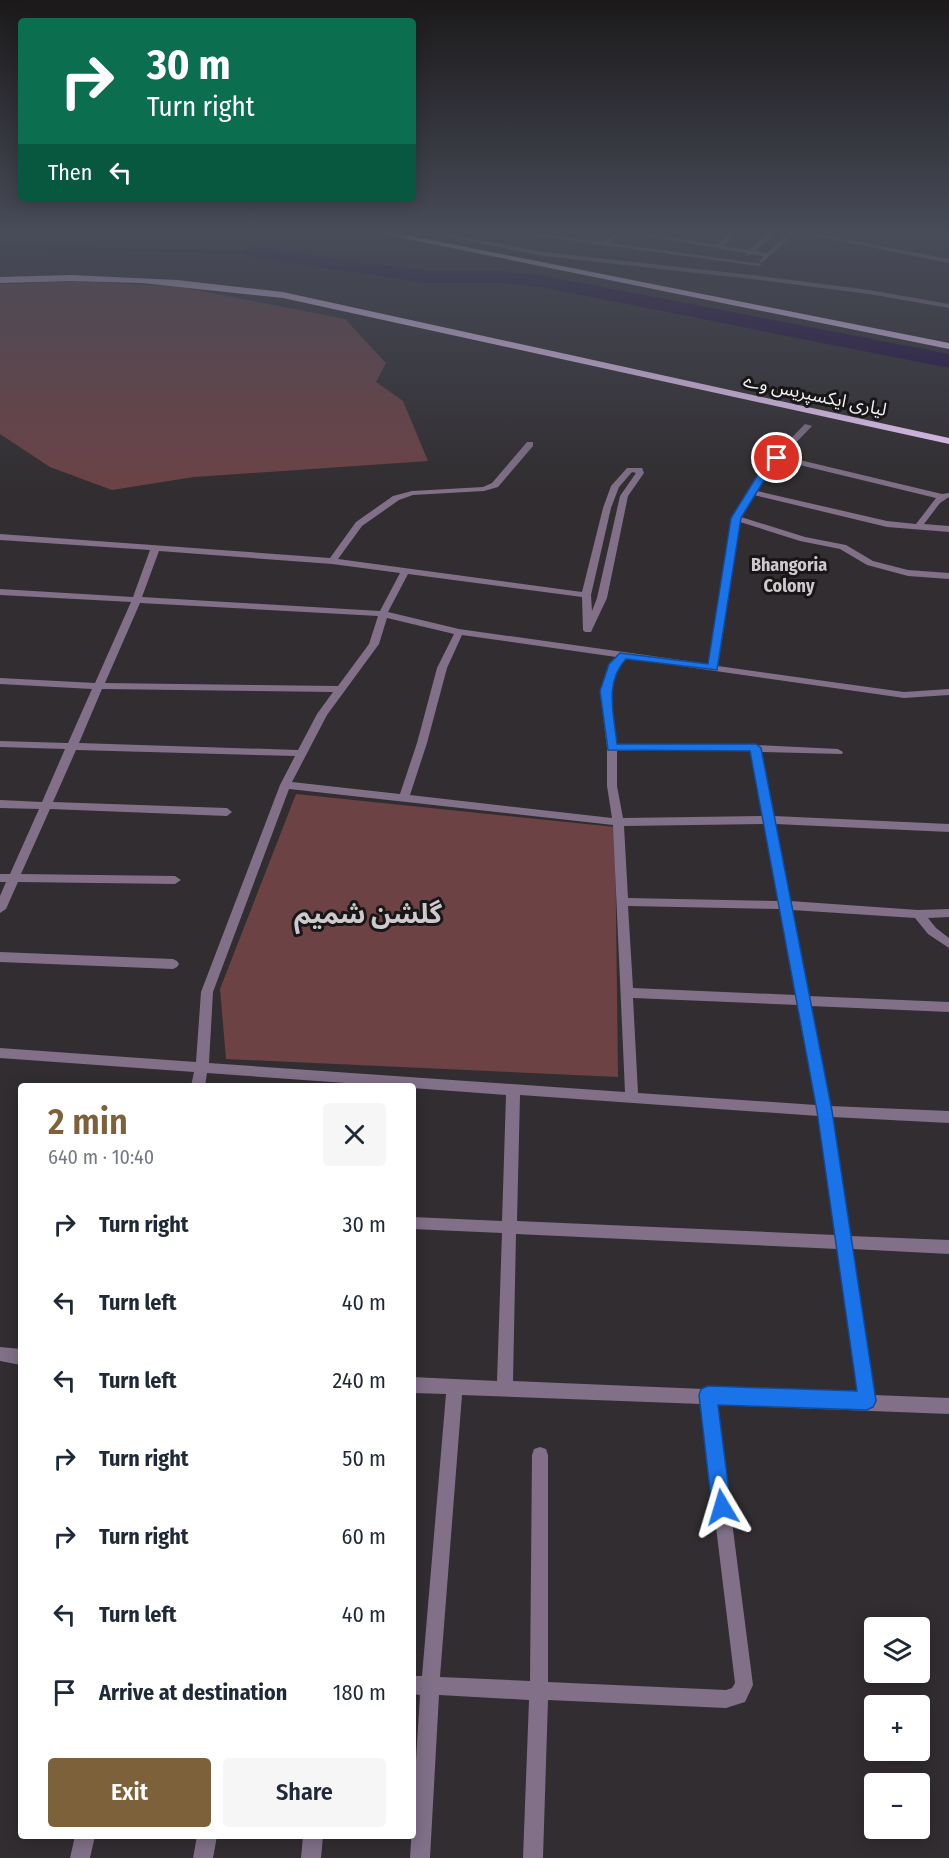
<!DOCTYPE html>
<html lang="en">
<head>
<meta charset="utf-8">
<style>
	:root { --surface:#fff; --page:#f6f6f7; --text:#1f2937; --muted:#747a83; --accent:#7d613b }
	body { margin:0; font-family:"Fira Sans Condensed","Noto Sans Arabic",sans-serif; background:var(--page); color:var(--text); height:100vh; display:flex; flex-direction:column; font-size:22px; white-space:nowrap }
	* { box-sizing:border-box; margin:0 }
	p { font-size:20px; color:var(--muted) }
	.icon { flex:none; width:33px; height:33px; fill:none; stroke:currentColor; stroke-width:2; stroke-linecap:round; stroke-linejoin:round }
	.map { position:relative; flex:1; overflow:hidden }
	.sheet { position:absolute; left:18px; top:1083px; width:398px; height:756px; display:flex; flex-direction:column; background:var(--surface); border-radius:6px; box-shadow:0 3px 15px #0003 }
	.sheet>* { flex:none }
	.top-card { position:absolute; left:18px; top:18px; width:398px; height:183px; border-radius:6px; box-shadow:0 3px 15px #0003; background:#0b6e4f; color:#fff; overflow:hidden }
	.tools { position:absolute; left:864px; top:1617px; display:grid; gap:12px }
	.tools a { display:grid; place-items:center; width:66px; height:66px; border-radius:6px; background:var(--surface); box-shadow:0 3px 15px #0003; font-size:30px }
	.pin { position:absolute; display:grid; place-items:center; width:51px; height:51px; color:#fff; margin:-26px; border:3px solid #fff; border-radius:50%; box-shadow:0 2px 6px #0007 }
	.me { position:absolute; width:66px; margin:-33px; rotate:353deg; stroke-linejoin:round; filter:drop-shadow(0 0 4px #0008) }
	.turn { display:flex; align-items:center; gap:21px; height:126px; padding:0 30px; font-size:27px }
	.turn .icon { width:78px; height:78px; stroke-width:2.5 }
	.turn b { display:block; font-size:42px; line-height:51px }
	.then { display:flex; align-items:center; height:57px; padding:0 30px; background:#0003; gap:12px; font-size:22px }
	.round { display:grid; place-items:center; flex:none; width:63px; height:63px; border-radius:6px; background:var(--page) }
	.headline { display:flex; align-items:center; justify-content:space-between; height:102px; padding:0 30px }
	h1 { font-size:36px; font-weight:600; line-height:45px; color:var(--accent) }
	.cta { display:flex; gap:12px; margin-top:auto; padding:12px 30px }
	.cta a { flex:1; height:69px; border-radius:6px; background:var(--accent); color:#fff; font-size:24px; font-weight:600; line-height:69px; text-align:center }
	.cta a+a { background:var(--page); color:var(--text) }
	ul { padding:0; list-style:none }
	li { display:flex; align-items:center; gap:18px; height:78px; padding:0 30px }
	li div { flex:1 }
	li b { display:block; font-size:22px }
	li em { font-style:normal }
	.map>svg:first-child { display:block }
	.green { fill:#6c4245 }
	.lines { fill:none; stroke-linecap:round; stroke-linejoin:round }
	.stream { stroke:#220d41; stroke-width:3 }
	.river { fill:#220d41; fill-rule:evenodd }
	.minor { fill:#817088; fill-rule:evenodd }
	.motorway { fill:#f1cfff; fill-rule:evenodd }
	.route { fill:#1a73e8; stroke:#114b97; stroke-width:1.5 }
	.labels { text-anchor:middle; stroke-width:6; stroke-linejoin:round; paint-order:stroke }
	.far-street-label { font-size:18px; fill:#f2f0f2; stroke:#181617 }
	.far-neighbourhood-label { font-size:18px; font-weight:bold; fill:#cec9cc; stroke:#181617 }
	.district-label { font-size:27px; font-weight:bold; fill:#cec9cc; stroke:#181617 }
</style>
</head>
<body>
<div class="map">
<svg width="949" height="1858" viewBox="0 0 949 1858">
	<rect width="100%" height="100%" fill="#312d30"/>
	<g class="green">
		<path d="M78,281L182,287L345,319L386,363L376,382L403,401L428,461L194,477L112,490L50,467L0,434V284Z"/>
		<path d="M296,794L615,827L618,1077L226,1059L220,989Z"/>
	</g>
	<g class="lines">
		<path class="stream" d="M0,247L254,253"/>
		<path class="river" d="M254,247L427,271H500L541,275L949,354V368L541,287L500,283H427L247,257L244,253L247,249Z"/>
		<g class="minor">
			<path d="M434,234H447L543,252L752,275L869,290L949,304V308L869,294L752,279L543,256Z"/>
			<path d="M522,234H540L603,242L613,234H620L610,243L762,264L759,266Z"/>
			<path d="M636,234H651L717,245L728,234H735L723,246L749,250L767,234H774L755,251L767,253L787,234H794L762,263L759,261L764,256L751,254L748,256L745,253Z"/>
			<path d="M806,234H819L949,259V263Z"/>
			<path d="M805,424L812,426L783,456L942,494L949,493V497L940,503L924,524L949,526V532L887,527L754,495L741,517L805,537L846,545L873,561L908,570L949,573V579L908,576L867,565L840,549L800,541L740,522L718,666L904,692L949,689V695L904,698L625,658C603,683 613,715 617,745H755L838,749L843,752L842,754L761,752L774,816L949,824V832L775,824L790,901L918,910L949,909V917L928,918L936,928L949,938V948L928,934L915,918L792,910L808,996L949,1002V1012L810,1006L830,1106L949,1111V1123L832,1117L850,1236L949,1240V1254L852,1249L874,1395L949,1398V1414L717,1405L753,1685L745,1702L726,1708L548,1700L543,1858H523L529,1700L439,1695L430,1858H410L420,1695L412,1694V1676H422L446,1394L412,1393V1377L497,1381L502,1233L412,1229V1217L502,1221L506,1095L412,1088V1086H388L207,1073L205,1086H191L194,1072L0,1058V1048L196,1062L201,992L280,785L295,756L76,750L53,802L227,808L232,812L227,816L50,809L21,874L175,876L181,880L175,884L18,882L6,909L0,913V896L6,882H0V874H10L39,809L0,808V800L42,802L65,749L0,747V741L68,743L92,689L0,684V678L95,683L131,602L0,595V589L133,597L150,550L0,540V534L330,558L356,522L393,496L412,491L483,487L492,483L527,442H533V446L498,487L484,491L413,495L399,500L362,526L338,559L582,592L603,508L611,486L627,468H642L644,473L628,496L607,598L591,632H585L583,630L582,597L408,574L388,612L459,629L709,664L732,518L762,468ZM779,460L936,498L916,524L887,521L757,491L768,471ZM632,472L636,473L620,496L597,598L592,611L591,595L611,508L619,487ZM159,551L332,564L400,573L380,611L142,597ZM140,603L378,616L369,644L338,686L105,683ZM387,618L454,634L437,668L417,743L400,794L292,782L327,715L379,644ZM462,635L616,657L610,664L600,691L607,748V786L612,818L410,795L427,743L447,668ZM102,689L333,692L317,714L298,750L79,743ZM617,751H750L762,816L623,818L617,786ZM289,789L613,825L625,1092L209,1063L213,992ZM764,824L778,901L628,898L624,826ZM628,906L780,909L796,995L633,988ZM633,998L798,1005L816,1105L638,1093ZM520,1095L818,1116L835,1235L517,1221ZM516,1234L837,1249L858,1395L712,1389L708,1387L704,1389L513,1381ZM462,1395L701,1404L735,1683L732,1688L726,1690L548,1682V1455L546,1449L540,1447L534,1449L532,1455L530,1681L440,1677Z"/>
			<path d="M0,952L173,959L177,961L179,964L177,967L173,969L0,962Z"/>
			<path d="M0,1347L21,1349V1365L0,1361Z"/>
			<path d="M75,1836H95L90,1858H70Z"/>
			<path d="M197,1836H217L213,1858H193Z"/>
			<path d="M303,1836H323L321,1858H301Z"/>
		</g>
		<g class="motorway">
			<path d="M383,234H401L949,343V349Z"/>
			<path d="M71,275L177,280L283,292L949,438V444L283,298L142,283L71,281L0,283V277Z"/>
		</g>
	</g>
	<linearGradient id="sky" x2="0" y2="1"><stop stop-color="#1b191a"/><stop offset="0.47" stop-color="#484c59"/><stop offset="1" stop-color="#484c59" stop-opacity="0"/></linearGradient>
	<rect width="949" height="494" fill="url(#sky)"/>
	<path class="route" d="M774,456L782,458L769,472L741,518L717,670L626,659C604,682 614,715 617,744H756L761,748L832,1111L876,1401L873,1407L867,1410L718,1405L731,1507L729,1513L722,1516L715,1513L712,1507L699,1395L701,1389L708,1386L857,1391L817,1111L750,751L608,750L600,691L609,664L620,653L708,664L731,518L762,468Z"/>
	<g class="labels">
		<g class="far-street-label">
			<text transform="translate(815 395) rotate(12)" y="6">لیاری ایکسپریس وے</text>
		</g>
		<g class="far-neighbourhood-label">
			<text x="789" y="571">Bhangoria<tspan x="789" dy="21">Colony</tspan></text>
		</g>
		<g class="district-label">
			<text x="368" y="923">گلشن شمیم</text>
		</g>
	</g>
</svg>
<div class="tools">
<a><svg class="icon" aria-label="layers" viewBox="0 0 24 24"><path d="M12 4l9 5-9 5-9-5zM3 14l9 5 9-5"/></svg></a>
<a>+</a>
<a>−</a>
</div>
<div class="pin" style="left:777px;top:458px;background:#d93025"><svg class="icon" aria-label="arrive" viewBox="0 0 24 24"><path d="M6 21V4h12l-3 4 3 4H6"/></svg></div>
<svg class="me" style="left:722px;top:1507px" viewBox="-20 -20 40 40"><path d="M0-17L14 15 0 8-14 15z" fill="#1a73e8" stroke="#fff" stroke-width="4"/></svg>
<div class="top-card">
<div class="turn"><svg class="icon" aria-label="right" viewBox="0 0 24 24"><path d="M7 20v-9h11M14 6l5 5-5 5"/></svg><div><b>30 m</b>Turn right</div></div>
<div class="then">Then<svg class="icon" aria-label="left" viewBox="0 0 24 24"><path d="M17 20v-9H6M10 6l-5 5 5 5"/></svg></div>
</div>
<section class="sheet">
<div class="headline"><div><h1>2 min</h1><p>640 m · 10:40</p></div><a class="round"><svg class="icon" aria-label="close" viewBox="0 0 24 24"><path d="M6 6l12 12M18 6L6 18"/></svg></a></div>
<ul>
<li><svg class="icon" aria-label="right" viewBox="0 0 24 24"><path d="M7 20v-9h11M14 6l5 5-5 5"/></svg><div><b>Turn right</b></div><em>30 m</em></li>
<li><svg class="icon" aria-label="left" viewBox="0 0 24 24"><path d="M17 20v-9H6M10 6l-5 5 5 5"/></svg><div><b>Turn left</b></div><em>40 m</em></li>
<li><svg class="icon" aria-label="left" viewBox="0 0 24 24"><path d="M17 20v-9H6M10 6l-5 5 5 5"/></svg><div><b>Turn left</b></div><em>240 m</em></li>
<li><svg class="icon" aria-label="right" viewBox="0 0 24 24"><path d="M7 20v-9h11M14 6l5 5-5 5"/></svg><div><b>Turn right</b></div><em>50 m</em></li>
<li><svg class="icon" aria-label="right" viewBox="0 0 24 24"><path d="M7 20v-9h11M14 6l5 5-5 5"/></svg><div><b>Turn right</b></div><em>60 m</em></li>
<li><svg class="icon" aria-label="left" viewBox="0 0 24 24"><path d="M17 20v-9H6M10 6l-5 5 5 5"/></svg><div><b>Turn left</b></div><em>40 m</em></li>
<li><svg class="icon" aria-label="arrive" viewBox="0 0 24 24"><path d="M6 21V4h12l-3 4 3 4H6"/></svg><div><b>Arrive at destination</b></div><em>180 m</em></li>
</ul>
<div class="cta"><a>Exit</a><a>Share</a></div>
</section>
</div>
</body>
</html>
